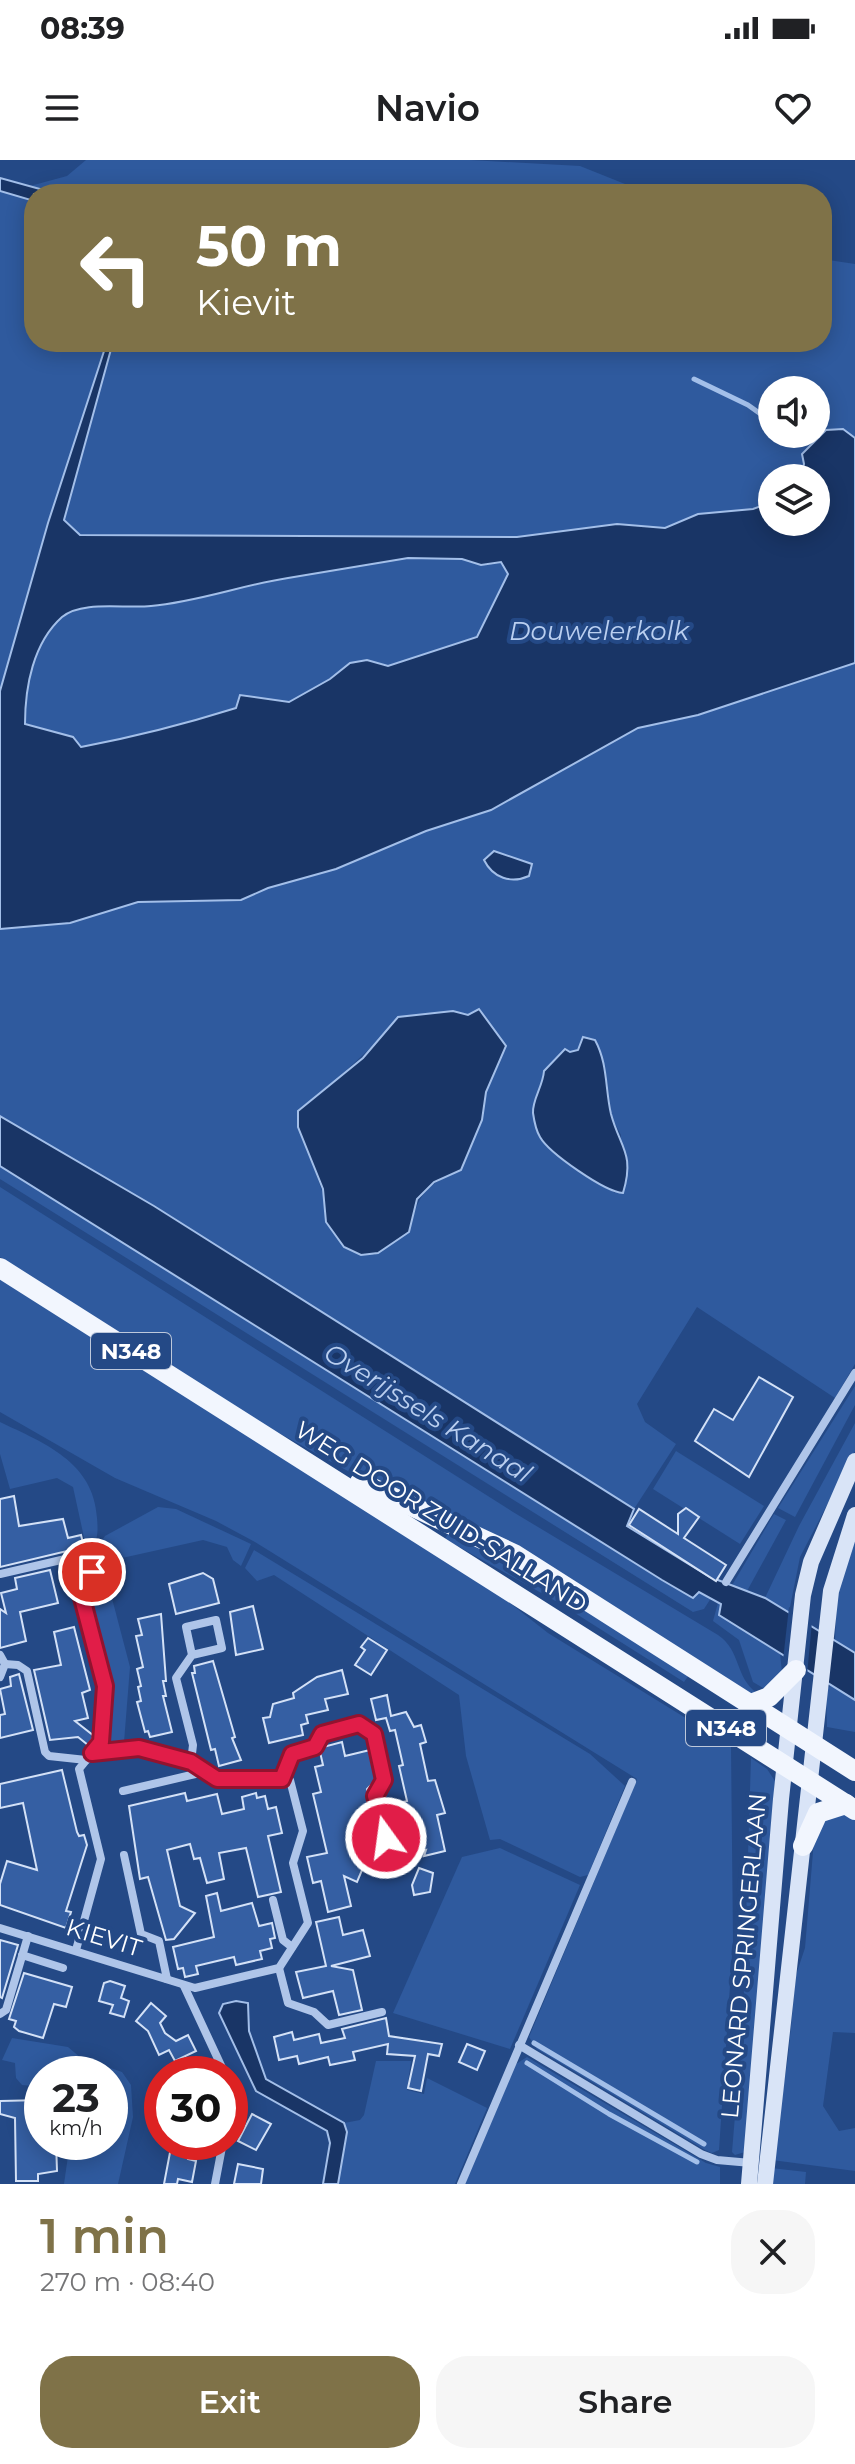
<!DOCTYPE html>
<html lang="en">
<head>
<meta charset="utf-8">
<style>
	:root { --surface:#fff; --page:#f6f6f6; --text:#202124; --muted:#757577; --accent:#7f7248 }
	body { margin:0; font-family:Montserrat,sans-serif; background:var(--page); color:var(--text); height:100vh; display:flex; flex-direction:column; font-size:30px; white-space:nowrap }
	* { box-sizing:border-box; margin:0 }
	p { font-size:26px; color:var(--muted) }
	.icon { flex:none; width:44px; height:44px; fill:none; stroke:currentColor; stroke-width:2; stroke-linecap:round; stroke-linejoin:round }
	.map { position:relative; height:2024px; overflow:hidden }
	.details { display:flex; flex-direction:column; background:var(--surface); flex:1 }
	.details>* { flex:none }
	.hud { position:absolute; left:24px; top:24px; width:808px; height:168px; border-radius:32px; box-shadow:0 4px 20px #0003; background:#7f7248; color:#fff; overflow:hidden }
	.tools { position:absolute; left:758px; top:216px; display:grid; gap:16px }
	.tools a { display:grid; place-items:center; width:72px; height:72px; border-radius:50%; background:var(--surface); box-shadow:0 4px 20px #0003; font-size:40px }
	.speed { position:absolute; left:24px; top:1896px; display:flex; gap:16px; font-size:40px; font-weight:700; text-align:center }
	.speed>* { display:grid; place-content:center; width:104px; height:104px; border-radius:50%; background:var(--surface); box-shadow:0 4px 20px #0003; line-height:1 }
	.speed small { font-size:20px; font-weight:400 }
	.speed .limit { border:12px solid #d22; background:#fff; color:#111 }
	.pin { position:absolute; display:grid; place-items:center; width:68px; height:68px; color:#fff; margin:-34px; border:4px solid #fff; border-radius:50%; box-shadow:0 2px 8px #0007 }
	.me { position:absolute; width:88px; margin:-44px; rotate:346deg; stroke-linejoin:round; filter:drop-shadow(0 0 6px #0008) }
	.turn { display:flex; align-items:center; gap:28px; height:168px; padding:0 40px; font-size:36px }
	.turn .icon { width:104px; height:104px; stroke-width:2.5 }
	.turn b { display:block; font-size:56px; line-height:68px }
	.round { display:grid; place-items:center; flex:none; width:84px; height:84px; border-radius:32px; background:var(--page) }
	.head { display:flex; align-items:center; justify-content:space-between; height:136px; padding:0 40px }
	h1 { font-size:48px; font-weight:600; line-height:60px; color:var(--accent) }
	.button { display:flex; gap:16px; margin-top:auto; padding:16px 40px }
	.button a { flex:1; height:92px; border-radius:32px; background:var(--accent); color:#fff; font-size:32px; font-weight:600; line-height:92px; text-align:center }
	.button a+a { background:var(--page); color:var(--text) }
	.status { display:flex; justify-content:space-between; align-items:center; height:56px; padding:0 40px; background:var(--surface); direction:ltr }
	.status svg { height:22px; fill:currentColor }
	header { display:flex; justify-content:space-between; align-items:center; height:104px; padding:0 40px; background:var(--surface); font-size:36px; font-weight:600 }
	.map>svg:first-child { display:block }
	.green { fill:#2f5a9e; fill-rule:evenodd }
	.water { fill:#193566; stroke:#a3bfe9; stroke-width:2; fill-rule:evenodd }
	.pier { fill:#244986 }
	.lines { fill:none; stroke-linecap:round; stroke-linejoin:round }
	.stream { stroke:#a3bfe9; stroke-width:5 }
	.building { fill:#355fa3; stroke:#d3e1f7; stroke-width:2 }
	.street { stroke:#afc5e9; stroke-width:8 }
	.secondary { stroke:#d9e4f7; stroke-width:16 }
	.primary { stroke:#f2f6fe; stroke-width:20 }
	.route-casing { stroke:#92132f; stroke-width:20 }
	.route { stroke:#e11d48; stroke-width:14 }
	.labels { text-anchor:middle; stroke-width:8; stroke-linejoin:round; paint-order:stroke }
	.shield { fill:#244986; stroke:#bdc8db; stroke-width:2 }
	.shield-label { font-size:22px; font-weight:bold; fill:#fff }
	.street-label { font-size:24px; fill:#fff; stroke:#244986 }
	.water-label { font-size:26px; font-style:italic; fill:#bacff0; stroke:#244986 }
</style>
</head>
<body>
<div class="status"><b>08:39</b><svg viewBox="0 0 49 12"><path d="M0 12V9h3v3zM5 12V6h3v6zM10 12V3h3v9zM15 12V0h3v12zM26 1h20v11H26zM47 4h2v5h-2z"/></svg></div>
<header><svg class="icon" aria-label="menu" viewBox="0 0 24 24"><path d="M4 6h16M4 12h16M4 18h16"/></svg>Navio<svg class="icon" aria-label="heart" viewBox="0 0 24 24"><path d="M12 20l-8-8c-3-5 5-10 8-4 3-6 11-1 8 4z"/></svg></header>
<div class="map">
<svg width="855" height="2024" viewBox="0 0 855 2024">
	<rect width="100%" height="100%" fill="#244986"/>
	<g class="green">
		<path d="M86,0H470L580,6L650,34H58L30,26L67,16Z"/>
		<path d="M0,31L34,41V182H107L48,363L0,531Z"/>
		<path d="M822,99L855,104V278L843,269L804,304L800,318H772V342L753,349L698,354L665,368L617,364L517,377L461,379L80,375L64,360L113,182H822ZM772,230H816V274H772Z"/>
		<path d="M408,398L462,399L481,405L501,401L508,413L477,477L388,506L367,500L350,503L330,519L289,542L240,535L237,548C185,564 134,577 80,587L73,577L25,564C25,527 33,484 62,457C81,440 125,449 151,446C197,442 242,425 288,418C328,411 368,405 408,398Z"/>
		<path d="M855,503V1204L835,1238L697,1147L637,1244L645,1262L676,1284L634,1349L154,1046L0,956V769L70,763L138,742L241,740L268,728L336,709L426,671L491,650L638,568L698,555ZM453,851C474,856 493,868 506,886L486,932L482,960L461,1010C424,1026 419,1033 409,1072L374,1095L324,1037L309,993L340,916L404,857ZM579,889L605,905L612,958L621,975L615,1033L580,1009L532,951C541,930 556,897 579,889Z"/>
		<path d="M0,1006L662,1420L693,1438L699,1432L711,1438L704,1449L693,1452L0,1019Z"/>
		<path d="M0,1027L513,1352L718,1475C741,1490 735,1518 757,1533L751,1534L270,1268L0,1097Z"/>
		<path d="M0,1118L496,1432L548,1473L731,1586L733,1781L719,1990L712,1993L705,1990L537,1889L529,1877L637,1619L255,1382L216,1361L115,1318L0,1252Z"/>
		<path d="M855,1226V1245L795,1357L778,1348Z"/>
		<path d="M0,1262C44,1283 94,1302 97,1358C98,1371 99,1383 87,1391L73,1327L57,1318L10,1329L0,1294Z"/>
		<path d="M855,1263V1291L800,1397L789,1452L765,1438L799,1366Z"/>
		<path d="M676,1291L764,1346L740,1384L653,1329Z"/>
		<path d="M158,1347L176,1349L251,1384L241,1406L233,1400L227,1387L203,1380L122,1398L109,1427L130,1507L124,1582L113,1585L107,1576L110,1526L87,1438L98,1439L107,1421L95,1415L106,1403L92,1394L105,1376Z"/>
		<path d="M774,1354L786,1360L747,1431L731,1427Z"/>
		<path d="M450,1370L506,1399L689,1515L684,1522L559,1443L445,1379Z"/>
		<path d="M855,1370V1493L835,1480L837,1434Z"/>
		<path d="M254,1390L590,1594L625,1626L588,1715L580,1717L500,1679L490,1680L466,1596L459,1535L274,1415L257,1421L245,1408Z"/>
		<path d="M718,1443L722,1445L719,1455L780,1494L782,1512L768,1531L753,1522L739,1480L713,1461Z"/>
		<path d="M831,1525L855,1540V1572L827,1567L826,1530Z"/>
		<path d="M751,1598L767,1609L775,1621L745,1992L735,1995L732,1992L743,1859Z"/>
		<path d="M829,1652L855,1656V1873L833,1872L823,1946L839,1971L855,1968V2011L772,2000L788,1897L796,1815L805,1788L815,1668Z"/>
		<path d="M500,1688L580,1725L510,1889L393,1853L462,1697Z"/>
		<path d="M12,1878L68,1887L81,1898L122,1912L131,1925L133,1957L118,2024H64L70,1982H110V1914H42V1927L22,1925L16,1918L15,1903L2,1900Z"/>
		<path d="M527,1897L706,2003L720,2007V2024H465L516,1904Z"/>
		<path d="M376,1901H411L407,1930L424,1934L427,1918L487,1948L455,2024H338L347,1972L344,1963L360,1960L364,1955Z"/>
		<path d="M771,2008L806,2012L805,2024H769Z"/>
	</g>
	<g class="water">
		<path d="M0,18L58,34H34V41L0,31Z"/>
		<path d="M107,182H113L64,360L80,375L517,377L617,364L665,368L698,354L753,349L772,342V362H816V318H800L804,304L802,294L826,270L843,269L855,278V503L698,555L638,568L491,650L426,671L336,709L268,728L241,740L138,742L70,763L0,769V531L48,363ZM408,398L462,399L481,405L501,402L508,414L477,477L388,506L367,500L350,503L330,519L289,542L240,535L236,548C185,564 134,577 81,587L73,577L25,564C25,527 33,483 62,457C82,440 125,449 151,446C197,442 242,425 288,418C328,411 368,405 408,398Z"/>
		<path d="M494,691L532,704L529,716C511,724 493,718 484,700Z"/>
		<path d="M479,849L506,886L486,932L482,960L461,1010L434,1022L417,1039L409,1072L378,1093L361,1095L344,1087L326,1062L323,1029L298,967V951L363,898L398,857L453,851L468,855Z"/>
		<path d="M583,877L595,880C608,904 605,928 611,954C620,988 635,993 623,1033C605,1032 549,993 540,977C537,972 534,960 533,953C532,940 543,926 544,911L565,889L570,892L578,890Z"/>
		<path d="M0,956L154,1046L634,1349L627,1366L710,1417L765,1438L855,1493V1540L719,1455L721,1444L699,1432L693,1438L662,1420L0,1006Z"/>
		<path d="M236,1841L248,1843L249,1871L266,1919L344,1963L347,1972L338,2024H323L330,1983L327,1971L256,1931L219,1853L223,1844Z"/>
	</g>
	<path class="pier" d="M789,1447L812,1462L807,1515L783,1500Z"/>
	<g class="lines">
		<g class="stream">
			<path d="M694,219L748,245L772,262"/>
			<path d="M789,274L794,277"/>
			<path d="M534,1883L704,1984"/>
			<path d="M527,1903L609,1954L697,2002"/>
		</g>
	</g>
	<g class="building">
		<path d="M759,1217L793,1237L749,1317L695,1281L714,1249L733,1260Z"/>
		<path d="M14,1336L19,1366L63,1359L68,1378L81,1375L84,1387L0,1407V1339Z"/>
		<path d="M686,1348L699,1357L684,1378L726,1405L716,1421L629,1365L639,1349L678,1374V1354Z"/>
		<path d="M50,1410L58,1443L20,1452L26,1481L0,1488V1449L6,1453L1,1433L17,1429L15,1418Z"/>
		<path d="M203,1413L213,1419L219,1443L176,1454L169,1424Z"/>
		<path d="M253,1446L263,1489L236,1495L230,1452Z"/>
		<path d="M161,1454L166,1521H163L166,1536H163L172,1572L150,1577L148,1571L145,1572L137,1542L141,1541L138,1527L141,1526L137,1509L143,1507L136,1476L142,1475L138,1459Z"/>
		<path d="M74,1467L90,1530L82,1533L88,1558L75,1561L94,1576L88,1585L78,1577L50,1580L34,1510L61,1505L54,1472Z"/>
		<path d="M368,1478L387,1490L371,1515L355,1505L365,1490L361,1487Z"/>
		<path d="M213,1501L235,1577L232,1578L241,1600L219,1606L215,1589L211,1590L192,1513H195L194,1506Z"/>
		<path d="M342,1510L348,1534L325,1539L328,1550L306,1555L308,1563L301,1565L303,1575L269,1583L263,1558L270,1557L273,1544L294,1538L293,1533L317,1517Z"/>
		<path d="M19,1514L33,1570L0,1578V1555L5,1554L0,1529L11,1526L10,1517Z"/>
		<path d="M387,1535L391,1556L406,1552L414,1567L421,1565L426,1582L420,1584L428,1621L435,1620L445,1653L437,1655L445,1691L424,1696L426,1690L400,1696L396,1680L404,1678L396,1644L407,1641L399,1606L403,1605L395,1570L390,1571L386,1558L376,1560L371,1539Z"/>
		<path d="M342,1582L345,1596L370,1590L377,1619L367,1629L378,1674L352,1679L357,1699L365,1703L357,1722L344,1716L351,1746L328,1752L321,1721L313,1723L307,1697L327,1693L313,1634L321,1632L315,1607L323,1605L320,1592L323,1587Z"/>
		<path d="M62,1610L77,1672L79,1676L84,1675L87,1685L66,1751L71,1752L66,1768L0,1745V1724L7,1701L37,1710L23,1643L0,1648V1624Z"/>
		<path d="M185,1633L187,1641L217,1634L222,1654L244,1649L242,1637L256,1633L257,1638L265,1636L268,1649L276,1647L282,1673L268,1676L281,1732L258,1737L246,1688L219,1693L224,1719L207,1723L200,1698L194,1699L190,1684L167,1690L180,1746L195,1753L174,1779L166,1780L148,1717L140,1719L129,1646Z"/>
		<path d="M419,1708L433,1713L430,1732L414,1735L412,1725Z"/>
		<path d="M217,1733L221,1751L252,1743L259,1766L272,1763L275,1778L270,1779L272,1788L260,1791L262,1799L236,1805L234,1797L196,1806L198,1814L185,1817L183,1808L178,1809L173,1787L214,1777L206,1736Z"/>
		<path d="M339,1757L343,1775L363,1770L370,1796L331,1806L353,1810L362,1850L339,1855L333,1831L303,1838L296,1812L326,1806L316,1762Z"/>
		<path d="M0,1780L18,1785L2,1838L0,1837Z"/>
		<path d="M24,1813L72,1827L66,1847L54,1844L43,1878L19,1871L14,1867L16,1861L9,1859Z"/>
		<path d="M110,1821L125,1826L121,1838L129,1841L124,1857L110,1853L113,1845L99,1841L104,1823Z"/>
		<path d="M151,1843L166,1856L160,1863L165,1873L176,1881L188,1875L196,1891L175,1901L169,1890L159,1895L148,1871L136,1861Z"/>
		<path d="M386,1858L389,1876L442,1884L439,1896L428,1894L421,1931L408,1928L415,1896L387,1894L388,1884L353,1892L355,1900L330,1905L328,1897L299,1904L297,1896L279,1900L274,1877L292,1872L294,1880L319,1874L321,1883L345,1878L342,1869Z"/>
		<path d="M467,1884L485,1891L477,1910L459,1902Z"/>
		<path d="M42,1940V1982H56L57,2011L38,2014V2021H16L15,1958L0,1954V1941Z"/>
		<path d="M252,1954L271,1964L256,1990L238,1981Z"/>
		<path d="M172,1982H190L188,1999L196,2001L192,2022L178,2019L177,2024H164Z"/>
		<path d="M238,2004L263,2009L261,2024H234Z"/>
	</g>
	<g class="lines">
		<g class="street">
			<path d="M73,1397L92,1412L82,1438"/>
			<path d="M72,1398L105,1526L101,1582L79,1609L101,1699L76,1790"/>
			<path d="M0,1414L87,1394"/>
			<path d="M726,1422L855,1213"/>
			<path d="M0,1495L5,1504L0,1517"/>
			<path d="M5,1504L18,1505L27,1511L45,1592L49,1596L86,1600"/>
			<path d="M92,1593L139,1588L191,1602L217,1619H282"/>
			<path d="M191,1602L193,1585L176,1518L192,1495L222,1488L216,1460L186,1467L192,1495"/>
			<path d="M123,1631L204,1612"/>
			<path d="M124,1695L141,1774L159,1781L167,1819"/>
			<path d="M273,1740L283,1780L292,1787"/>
			<path d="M0,1768L195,1828L279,1808L308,1763L293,1703L303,1671L290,1620L282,1619L292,1594L315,1587L322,1574L359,1564L374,1574L384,1620L375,1636L386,1678L379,1693L388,1706"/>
			<path d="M22,1795L63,1808"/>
			<path d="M279,1808L288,1843L314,1852L328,1865L382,1852"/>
			<path d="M184,1826L225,1914"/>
			<path d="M0,1854L6,1850L28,1776"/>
			<path d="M519,1885L701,1994L717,2000L751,2003"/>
			<path d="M230,1925V1936"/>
			<path d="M215,2024L223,1982"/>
			<path d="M461,2024L632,1622"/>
		</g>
		<g class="secondary">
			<path d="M749,2024L781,1639L803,1435L811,1402L855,1301"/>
			<path d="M765,2024L831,1431L855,1355"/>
		</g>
		<g class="primary">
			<path d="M0,1108L855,1650"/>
			<path d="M360,1322L514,1394L855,1611"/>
			<path d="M748,1545L769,1537L796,1510"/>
			<path d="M803,1686L818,1653L846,1644"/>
		</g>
	</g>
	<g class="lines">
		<defs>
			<path id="route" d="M92,1412L82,1438L105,1526L101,1582L92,1593L139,1588L191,1602L217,1619H282L292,1594L315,1587L322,1574L359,1564L374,1574L384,1620L375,1636L386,1678"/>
		</defs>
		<use href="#route" class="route-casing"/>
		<use href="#route" class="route"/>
	</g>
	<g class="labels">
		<g class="shield">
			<rect x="91" y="1173" width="80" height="36" rx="6"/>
			<rect x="686" y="1550" width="80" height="36" rx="6"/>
		</g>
		<g class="shield-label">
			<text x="131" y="1199">N348</text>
			<text x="726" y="1576">N348</text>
		</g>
		<g class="street-label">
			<text transform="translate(441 1357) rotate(32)" y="8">WEG DOOR ZUID-SALLAND</text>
			<text transform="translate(104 1778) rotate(17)" y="8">KIEVIT</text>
			<text transform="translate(744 1796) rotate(-85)" y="8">LEONARD SPRINGERLAAN</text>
		</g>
		<g class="water-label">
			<text x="599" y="480">Douwelerkolk</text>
			<text transform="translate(428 1253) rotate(32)" y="9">Overijssels Kanaal</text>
		</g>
	</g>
</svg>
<div class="tools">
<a><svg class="icon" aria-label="sound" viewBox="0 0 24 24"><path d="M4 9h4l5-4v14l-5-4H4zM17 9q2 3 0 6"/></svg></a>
<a><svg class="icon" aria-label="layers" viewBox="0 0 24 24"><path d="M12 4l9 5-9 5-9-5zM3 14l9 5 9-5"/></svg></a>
</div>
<div class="speed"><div>23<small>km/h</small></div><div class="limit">30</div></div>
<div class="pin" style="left:92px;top:1412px;background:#d93025"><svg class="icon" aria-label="arrive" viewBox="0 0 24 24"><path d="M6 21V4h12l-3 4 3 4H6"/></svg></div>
<svg class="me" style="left:386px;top:1678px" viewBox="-20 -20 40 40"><circle r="17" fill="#e11d48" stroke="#fff" stroke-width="3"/><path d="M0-11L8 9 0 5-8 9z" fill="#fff"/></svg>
<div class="hud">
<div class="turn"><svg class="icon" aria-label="left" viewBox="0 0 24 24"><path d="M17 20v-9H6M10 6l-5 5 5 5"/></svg><div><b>50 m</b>Kievit</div></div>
</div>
</div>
<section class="details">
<div class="head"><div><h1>1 min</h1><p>270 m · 08:40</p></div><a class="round"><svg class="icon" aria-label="close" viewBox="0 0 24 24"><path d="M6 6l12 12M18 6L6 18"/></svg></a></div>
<div class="button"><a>Exit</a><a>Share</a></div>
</section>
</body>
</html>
